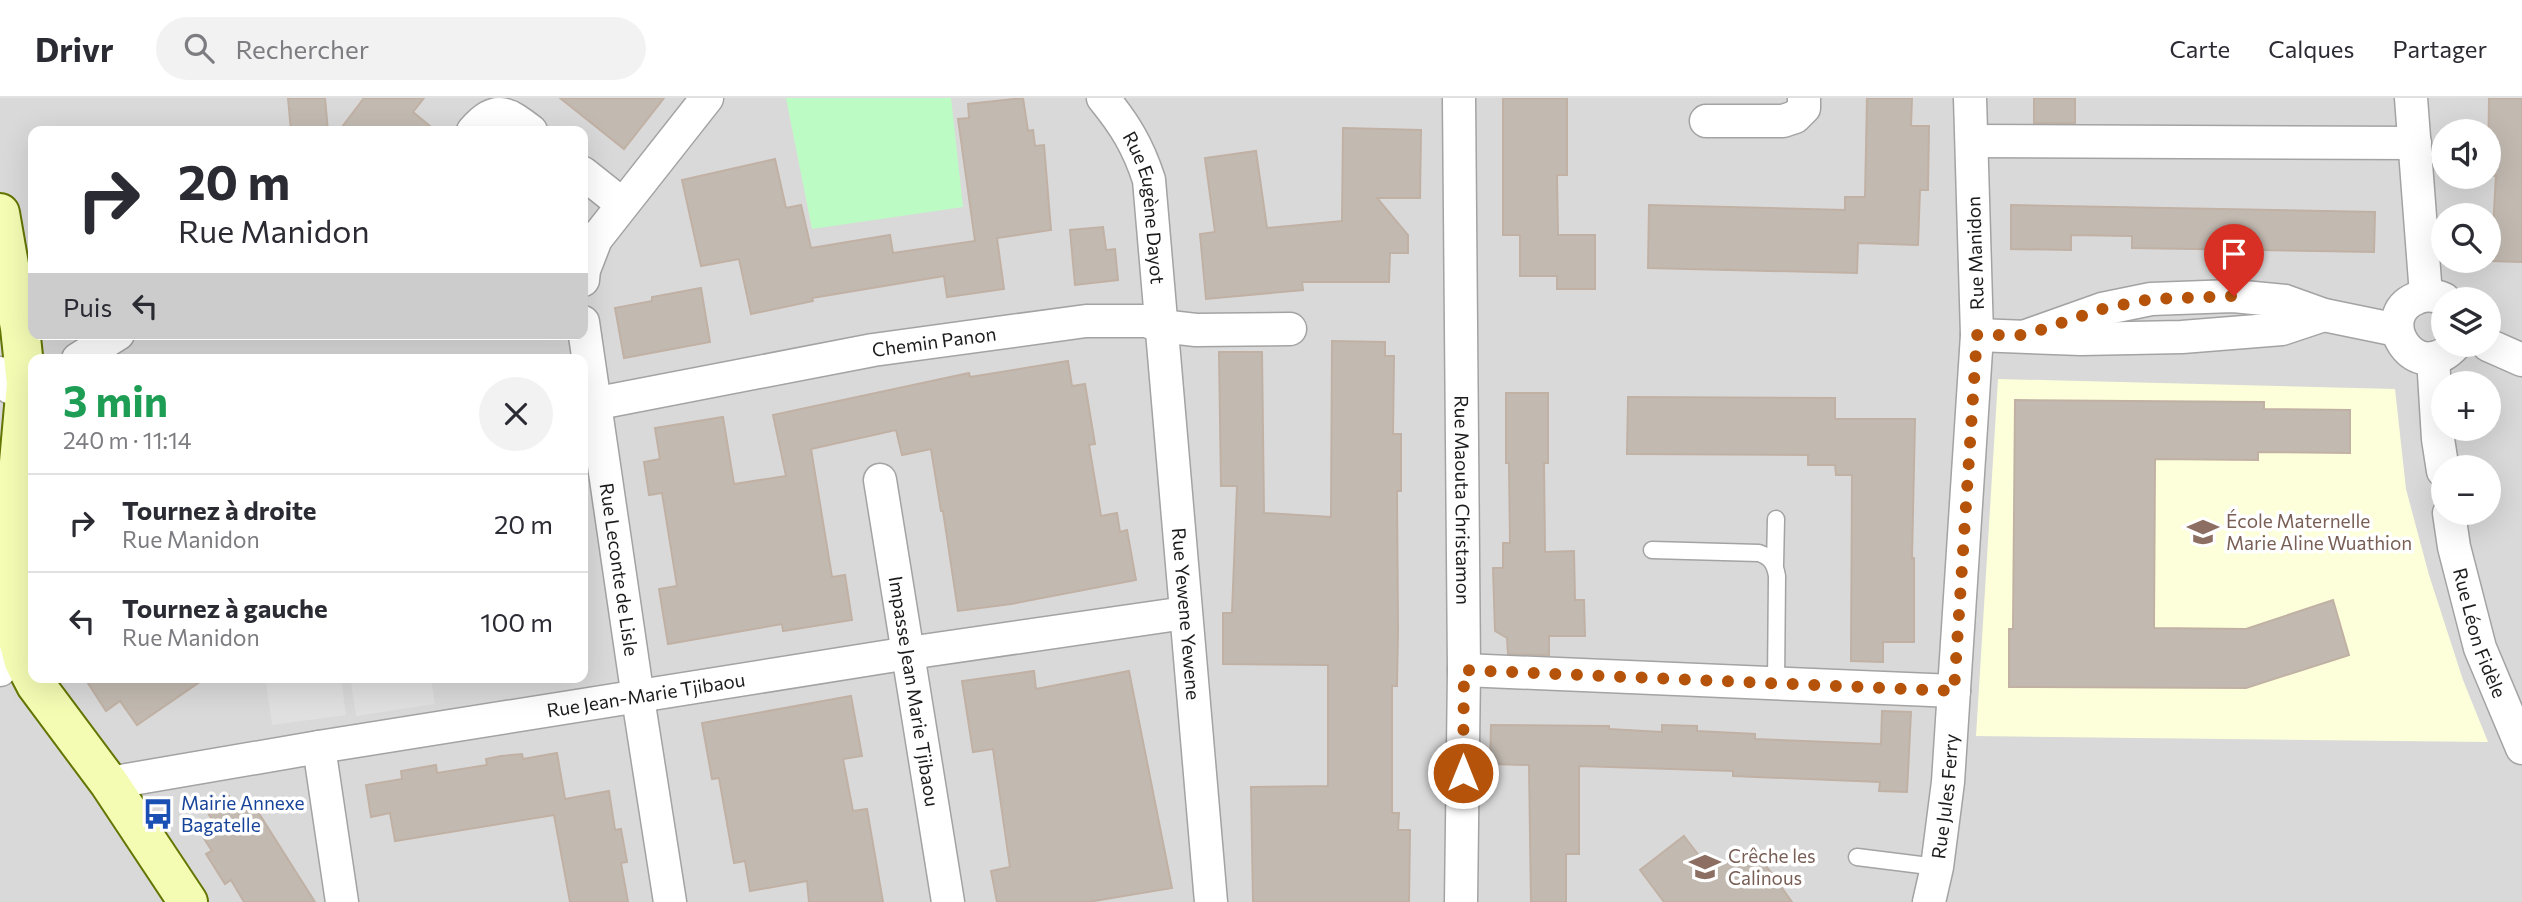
<!DOCTYPE html>
<html lang="fr">
<head>
<meta charset="utf-8">
<style>
	:root { --surface:#fff; --page:#f2f2f3; --text:#2b2b33; --muted:#7c7c81; --line:#e1e1e2 }
	body { margin:0; font-family:Commissioner,sans-serif; background:var(--page); color:var(--text); height:100vh; display:flex; flex-direction:column; font-size:26px; white-space:nowrap }
	* { box-sizing:border-box; margin:0 }
	p { font-size:23px; color:var(--muted) }
	.icon { flex:none; width:38px; height:38px; fill:none; stroke:currentColor; stroke-width:2; stroke-linecap:round; stroke-linejoin:round }
	.map { position:relative; flex:1; overflow:hidden }
	.drawer { position:absolute; left:28px; top:256px; width:560px; height:329px; display:flex; flex-direction:column; background:var(--surface); border-radius:14px; box-shadow:0 7px 28px #0002 }
	.drawer>* { flex:none }
	.hud { position:absolute; left:28px; top:28px; width:560px; height:214px; border-radius:14px; box-shadow:0 7px 28px #0002; background:#fff; color:var(--text); overflow:hidden }
	.fabs { position:absolute; left:2431px; top:21px; display:grid; gap:14px }
	.fabs a { display:grid; place-items:center; width:70px; height:70px; border-radius:50%; background:var(--surface); box-shadow:0 7px 28px #0002; font-size:35px }
	.pin { position:absolute; display:grid; place-items:center; width:60px; height:60px; color:#fff; margin:-72px -30px; border-radius:50% 50% 50% 0; rotate:-45deg; box-shadow:0 0 7px #0007 }
	.pin .icon { rotate:45deg }
	.me { position:absolute; width:77px; margin:-38px; rotate:0deg; stroke-linejoin:round; filter:drop-shadow(0 0 5px #0008) }
	.turn { display:flex; align-items:center; gap:24px; height:147px; padding:0 35px; font-size:32px }
	.turn .icon { width:91px; height:91px; stroke-width:2.5 }
	.turn b { display:block; font-size:49px; line-height:60px }
	.then { display:flex; align-items:center; height:66px; padding:0 35px; background:#0003; gap:14px; font-size:26px }
	.round { display:grid; place-items:center; flex:none; width:74px; height:74px; border-radius:37px; background:var(--page) }
	.summary { display:flex; align-items:center; justify-content:space-between; height:119px; padding:0 35px }
	h1 { font-size:42px; font-weight:700; line-height:52px; color:#1e9e55 }
	ul { padding:0; list-style:none }
	li { display:flex; align-items:center; gap:21px; height:98px; padding:0 35px; border-top:2px solid var(--line) }
	li div { flex:1 }
	li b { display:block; font-size:26px }
	li em { font-style:normal }
	header { display:flex; align-items:center; gap:42px; box-sizing:border-box; height:98px; padding:0 35px; background:var(--surface); border-bottom:2px solid var(--line) }
	header strong { font-size:33px }
	nav { display:flex; gap:38px; margin-inline-start:auto; font-size:24px }
	.search { width:490px; height:63px; background:var(--page); display:flex; align-items:center; gap:18px; box-sizing:border-box; padding:0 24px; border-radius:38px; color:var(--muted); font-size:26px }
	.map>svg:first-child { display:block }
	.residential { fill:#dad9d9; fill-rule:evenodd }
	.education { fill:#fdffda }
	.park { fill:#bcfbc4 }
	.parking { fill:#e0e0e0 }
	.building { fill:#c2bab1; stroke:#c0b1a4; stroke-width:2 }
	.lines { fill:none; stroke-linecap:round; stroke-linejoin:round }
	.lane-casing { stroke:#a3a3a3; stroke-width:19 }
	.street-casing { stroke:#a3a3a3; stroke-width:35 }
	.secondary-casing { stroke:#637502; stroke-width:42 }
	.lane { stroke:#fff; stroke-width:16 }
	.street { stroke:#fff; stroke-width:32 }
	.secondary { stroke:#f4fbb3; stroke-width:38 }
	.route { stroke:#b45309; stroke-width:12; stroke-dasharray:0 21.6 }
	.labels { text-anchor:middle; stroke-width:7; stroke-linejoin:round; paint-order:stroke }
	.street-label { font-size:19px; fill:#1c1c1c; stroke:#fff }
	.education-label { font-size:19px; fill:#785e54; stroke:#fff; text-anchor:start }
	.transit-label { font-size:19px; fill:#164399; stroke:#fff; text-anchor:start }
</style>
</head>
<body>
<header>
<strong>Drivr</strong>
<div class="search"><svg class="icon" aria-label="search" viewBox="0 0 24 24"><circle cx="10" cy="10" r="6"/><path d="M15 15l6 6"/></svg>Rechercher</div>
<nav><a>Carte</a><a>Calques</a><a>Partager</a></nav>
</header>
<div class="map">
<svg width="2522" height="804" viewBox="0 0 2522 804">
	<rect width="100%" height="100%" fill="#eeeae2"/>
	<path class="residential" d="M0,0H2522V804H0ZM33,33H583V236H33ZM2443,33H2488V79H2443ZM2443,117H2488V163H2443ZM2443,201H2488V247H2443ZM33,261H583V579H33ZM2443,285H2488V331H2443ZM2443,369H2488V415H2443Z"/>
	<path class="education" d="M1998,281L2395,291L2406,391L2429,477L2463,582L2488,644L1976,638Z"/>
	<path class="park" d="M786,0H951L963,109L812,131Z"/>
	<g class="parking">
		<path d="M265,579H341L346,617L272,627Z"/>
		<path d="M350,579H431L435,606L356,618Z"/>
	</g>
	<g class="building">
		<path d="M288,0H325L328,33H291Z"/>
		<path d="M364,0H424L413,14L436,33H339Z"/>
		<path d="M560,0H664L624,51Z"/>
		<path d="M1023,0L1028,33L1033,32L1035,48L1044,47L1051,132L997,140L1004,191L947,199L944,178L812,200L813,203L751,216L739,161L701,168L682,82L775,61L786,110L801,107L811,150L890,137L893,155L975,143L958,21L969,20L968,6Z"/>
		<path d="M1503,0H1567V77H1557L1558,137H1595V191H1557V178H1520V137H1503Z"/>
		<path d="M1867,0H1912L1911,28H1929L1928,92H1920L1918,147L1858,145L1857,175L1648,170L1649,107L1845,112V99H1865Z"/>
		<rect x="2034" y="0" width="41" height="25"/>
		<path d="M2489,0H2522V164L2491,163L2496,78L2488,77Z"/>
		<path d="M1343,30L1421,32L1420,100H1377L1408,137V155H1390L1389,184H1302L1303,192L1206,201L1200,136L1215,134L1205,60L1256,53L1267,130L1342,123Z"/>
		<path d="M2011,107L2375,114L2374,154L2132,150V138L2071,137V152L2011,151Z"/>
		<path d="M1103,129L1106,152L1115,151L1118,182L1075,187L1070,132Z"/>
		<path d="M701,190L710,244L624,260L615,210L652,203V199Z"/>
		<path d="M1332,243L1385,244V258H1394L1393,336H1401V393H1397L1398,533L1397,588H1392V715H1399L1398,732H1410L1409,804H1253L1251,689L1328,688V567L1223,566V515H1232L1237,388H1221L1219,254H1262L1264,415L1331,419Z"/>
		<path d="M1068,263L1072,288L1085,286L1095,346L1089,347L1101,418L1117,415L1120,434L1127,432L1136,482L1011,506L958,513L943,413H941L931,351L902,357L896,332L811,351L832,479L845,477L852,522L783,533L782,526L668,546L659,491L677,488L662,395L649,397L644,364L660,361L655,330L723,319L734,386L786,378L773,317L969,275L970,279Z"/>
		<path d="M1506,295H1548V365H1544L1545,454L1574,453L1575,502H1584L1585,538H1549V557L1508,556L1507,540L1495,533L1493,470H1503V445H1510L1509,365H1506Z"/>
		<path d="M1628,299L1835,300V321H1915L1912,460H1914V544H1883V564L1851,563L1852,377H1836L1835,367H1808V357L1627,356Z"/>
		<path d="M2015,302L2264,304V311L2350,312V355L2258,354V362L2155,361L2154,530L2246,531L2333,502L2349,557L2246,590L2009,589V531H2013Z"/>
		<path d="M1034,573L1036,591L1129,573L1172,790L1088,804H997L991,773L1010,769L993,651L973,654L962,583Z"/>
		<path d="M84,579H207L137,627L120,603L106,613Z"/>
		<path d="M851,598L862,658L843,661L853,713L867,711L883,804H809L807,783L750,793L745,763L734,765L719,680L712,681L702,625Z"/>
		<path d="M1882,613L1911,614L1907,694L1879,693L1880,684L1733,678V673L1579,668V756H1566V804H1531L1529,667L1490,666L1491,627L1609,628V631L1662,634V627L1697,628V633L1755,636V641L1881,646Z"/>
		<path d="M557,655L565,701L609,693L615,732L621,731L627,764L621,765L628,804H570L554,717L395,743L390,715L371,719L366,687L402,681L401,673L436,667L437,675L487,667L486,661L501,658L522,656L523,661Z"/>
		<path d="M229,698L237,712L251,703L315,804H244L231,782L225,786L206,756L212,753L201,736L215,726L206,712Z"/>
		<path d="M1684,738L1700,759L1733,766L1754,751L1792,804H1664L1640,772Z"/>
	</g>
	<g class="lines">
		<defs>
			<g id="lane">
				<path d="M1652,452L1759,455C1771,459 1775,466 1777,478L1776,585"/>
				<path d="M1775,467L1776,421"/>
				<path d="M1857,759L1937,769"/>
			</g>
			<g id="street">
				<path id="s1" d="M1103,0C1125,27 1138,48 1149,82L1211,804"/>
				<path id="s2" d="M1459,0L1464,572L1461,804"/>
				<path d="M2411,0L2426,197"/>
				<path d="M1706,23H1783L1795,19L1804,10V0"/>
				<path d="M473,33C496,7 506,14 531,33"/>
				<path d="M1972,43L2415,45"/>
				<path d="M583,75L622,106"/>
				<path d="M583,182L584,172L596,141L707,0"/>
				<path d="M2444,201C2435,197 2426,196 2417,200C2371,218 2415,290 2455,247"/>
				<path id="s3" d="M583,224L638,600L670,804"/>
				<path d="M1977,237L2081,241L2182,239L2282,231L2324,217"/>
				<path d="M2026,238L2102,211L2151,201L2233,198L2285,203L2324,217L2397,232"/>
				<path d="M2488,247L2522,262"/>
				<path d="M2433,260L2438,341L2443,373"/>
				<path d="M78,261L118,236"/>
				<path d="M0,275L11,290"/>
				<path id="s4" d="M583,308L873,252L1086,223H1146L1161,228L1196,232L1290,231"/>
				<path id="s5" d="M880,382L948,804"/>
				<path id="s6" d="M2449,415L2454,449L2480,550L2522,650"/>
				<path d="M0,572L19,547"/>
				<path d="M1464,572L1954,593"/>
				<path d="M319,649L342,804"/>
				<path id="s7" d="M109,685L319,649L909,555L1185,515"/>
				<path id="s8" d="M1929,804L1937,769L1948,684L1977,237L1970,0"/>
			</g>
			<path id="secondary" d="M0,115L20,230L26,286L13,431V524L24,564L36,587L109,685L188,804"/>
		</defs>
		<use href="#lane" class="lane-casing"/>
		<use href="#street" class="street-casing"/>
		<use href="#secondary" class="secondary-casing"/>
		<use href="#lane" class="lane"/>
		<use href="#street" class="street"/>
		<use href="#secondary" class="secondary"/>
	</g>
	<g class="lines">
		<path class="route" d="M1463,675L1464,572L1954,593L1977,237H2026L2102,211L2151,201L2234,198"/>
	</g>
	<defs>
		<symbol id="school-bare" viewBox="-9 -9 18 18"><path d="M0-5L7-2L0 1L-7-2ZM-4 1L0 2.5L4 1V4Q0 6-4 4Z" fill="#8d6e63" stroke="#fff" stroke-width="2.5" paint-order="stroke"/></symbol>
		<symbol id="bus-bare" viewBox="-9 -9 18 18"><path d="M-5-6H5V4H4V6H2V4H-2V6H-4V4H-5ZM-3.5-4V0h7V-4ZM-3.5 1.2v1.5H-2V1.2ZM2 1.2v1.5H3.5V1.2Z" fill="#1a4fb4" stroke="#fff" stroke-width="2.5" paint-order="stroke"/></symbol>
	</defs>
	<g fill-rule="evenodd">
		<use href="#school-bare" x="2181" y="412" width="44" height="44"/>
		<use href="#bus-bare" x="136" y="694" width="44" height="44"/>
		<use href="#school-bare" x="1683" y="747" width="44" height="44"/>
	</g>
	<g class="labels">
		<g class="street-label">
			<text dy="7" stroke="none"><textPath href="#s1" startOffset="121">Rue Eugène Dayot</textPath></text>
			<text transform="translate(1975 155) rotate(-92)" y="7">Rue Manidon</text>
			<text dy="7" stroke="none"><textPath href="#s4" startOffset="357">Chemin Panon</textPath></text>
			<text dy="7" stroke="none"><textPath href="#s2" startOffset="402">Rue Maouta Christamon</textPath></text>
			<text dy="7" stroke="none"><textPath href="#s3" startOffset="250">Rue Leconte de Lisle</textPath></text>
			<text dy="7" stroke="none"><textPath href="#s1" startOffset="530">Rue Yewene Yewene</textPath></text>
			<text dy="7" stroke="none"><textPath href="#s6" startOffset="124">Rue Léon Fidèle</textPath></text>
			<text dy="7" stroke="none"><textPath href="#s5" startOffset="214">Impasse Jean Marie Tjibaou</textPath></text>
			<text dy="7" stroke="none"><textPath href="#s7" startOffset="544">Rue Jean-Marie Tjibaou</textPath></text>
			<text dy="7" stroke="none"><textPath href="#s8" startOffset="107">Rue Jules Ferry</textPath></text>
		</g>
		<g class="education-label">
			<text x="2226" y="430">École Maternelle<tspan x="2226" dy="22">Marie Aline Wuathion</tspan></text>
			<text x="1728" y="765">Crêche les<tspan x="1728" dy="22">Calinous</tspan></text>
		</g>
		<g class="transit-label">
			<text x="181" y="712">Mairie Annexe<tspan x="181" dy="22">Bagatelle</tspan></text>
		</g>
	</g>
</svg>
<div class="fabs">
<a><svg class="icon" aria-label="sound" viewBox="0 0 24 24"><path d="M4 9h4l5-4v14l-5-4H4zM17 9q2 3 0 6"/></svg></a>
<a><svg class="icon" aria-label="search" viewBox="0 0 24 24"><circle cx="10" cy="10" r="6"/><path d="M15 15l6 6"/></svg></a>
<a><svg class="icon" aria-label="layers" viewBox="0 0 24 24"><path d="M12 4l9 5-9 5-9-5zM3 14l9 5 9-5"/></svg></a>
<a>+</a>
<a>−</a>
</div>
<div class="pin" style="left:2234px;top:198px;background:#d93025"><svg class="icon" aria-label="arrive" viewBox="0 0 24 24"><path d="M6 21V4h12l-3 4 3 4H6"/></svg></div>
<svg class="me" style="left:1463px;top:675px" viewBox="-20 -20 40 40"><circle r="17" fill="#b45309" stroke="#fff" stroke-width="3"/><path d="M0-11L8 9 0 5-8 9z" fill="#fff"/></svg>
<div class="hud">
<div class="turn"><svg class="icon" aria-label="right" viewBox="0 0 24 24"><path d="M7 20v-9h11M14 6l5 5-5 5"/></svg><div><b>20 m</b>Rue Manidon</div></div>
<div class="then">Puis<svg class="icon" aria-label="left" viewBox="0 0 24 24"><path d="M17 20v-9H6M10 6l-5 5 5 5"/></svg></div>
</div>
<section class="drawer">
<div class="summary"><div><h1>3 min</h1><p>240 m · 11:14</p></div><a class="round"><svg class="icon" aria-label="close" viewBox="0 0 24 24"><path d="M6 6l12 12M18 6L6 18"/></svg></a></div>
<ul>
<li><svg class="icon" aria-label="right" viewBox="0 0 24 24"><path d="M7 20v-9h11M14 6l5 5-5 5"/></svg><div><b>Tournez à droite</b><p>Rue Manidon</p></div><em>20 m</em></li>
<li><svg class="icon" aria-label="left" viewBox="0 0 24 24"><path d="M17 20v-9H6M10 6l-5 5 5 5"/></svg><div><b>Tournez à gauche</b><p>Rue Manidon</p></div><em>100 m</em></li>
</ul>
</section>
</div>
</body>
</html>
